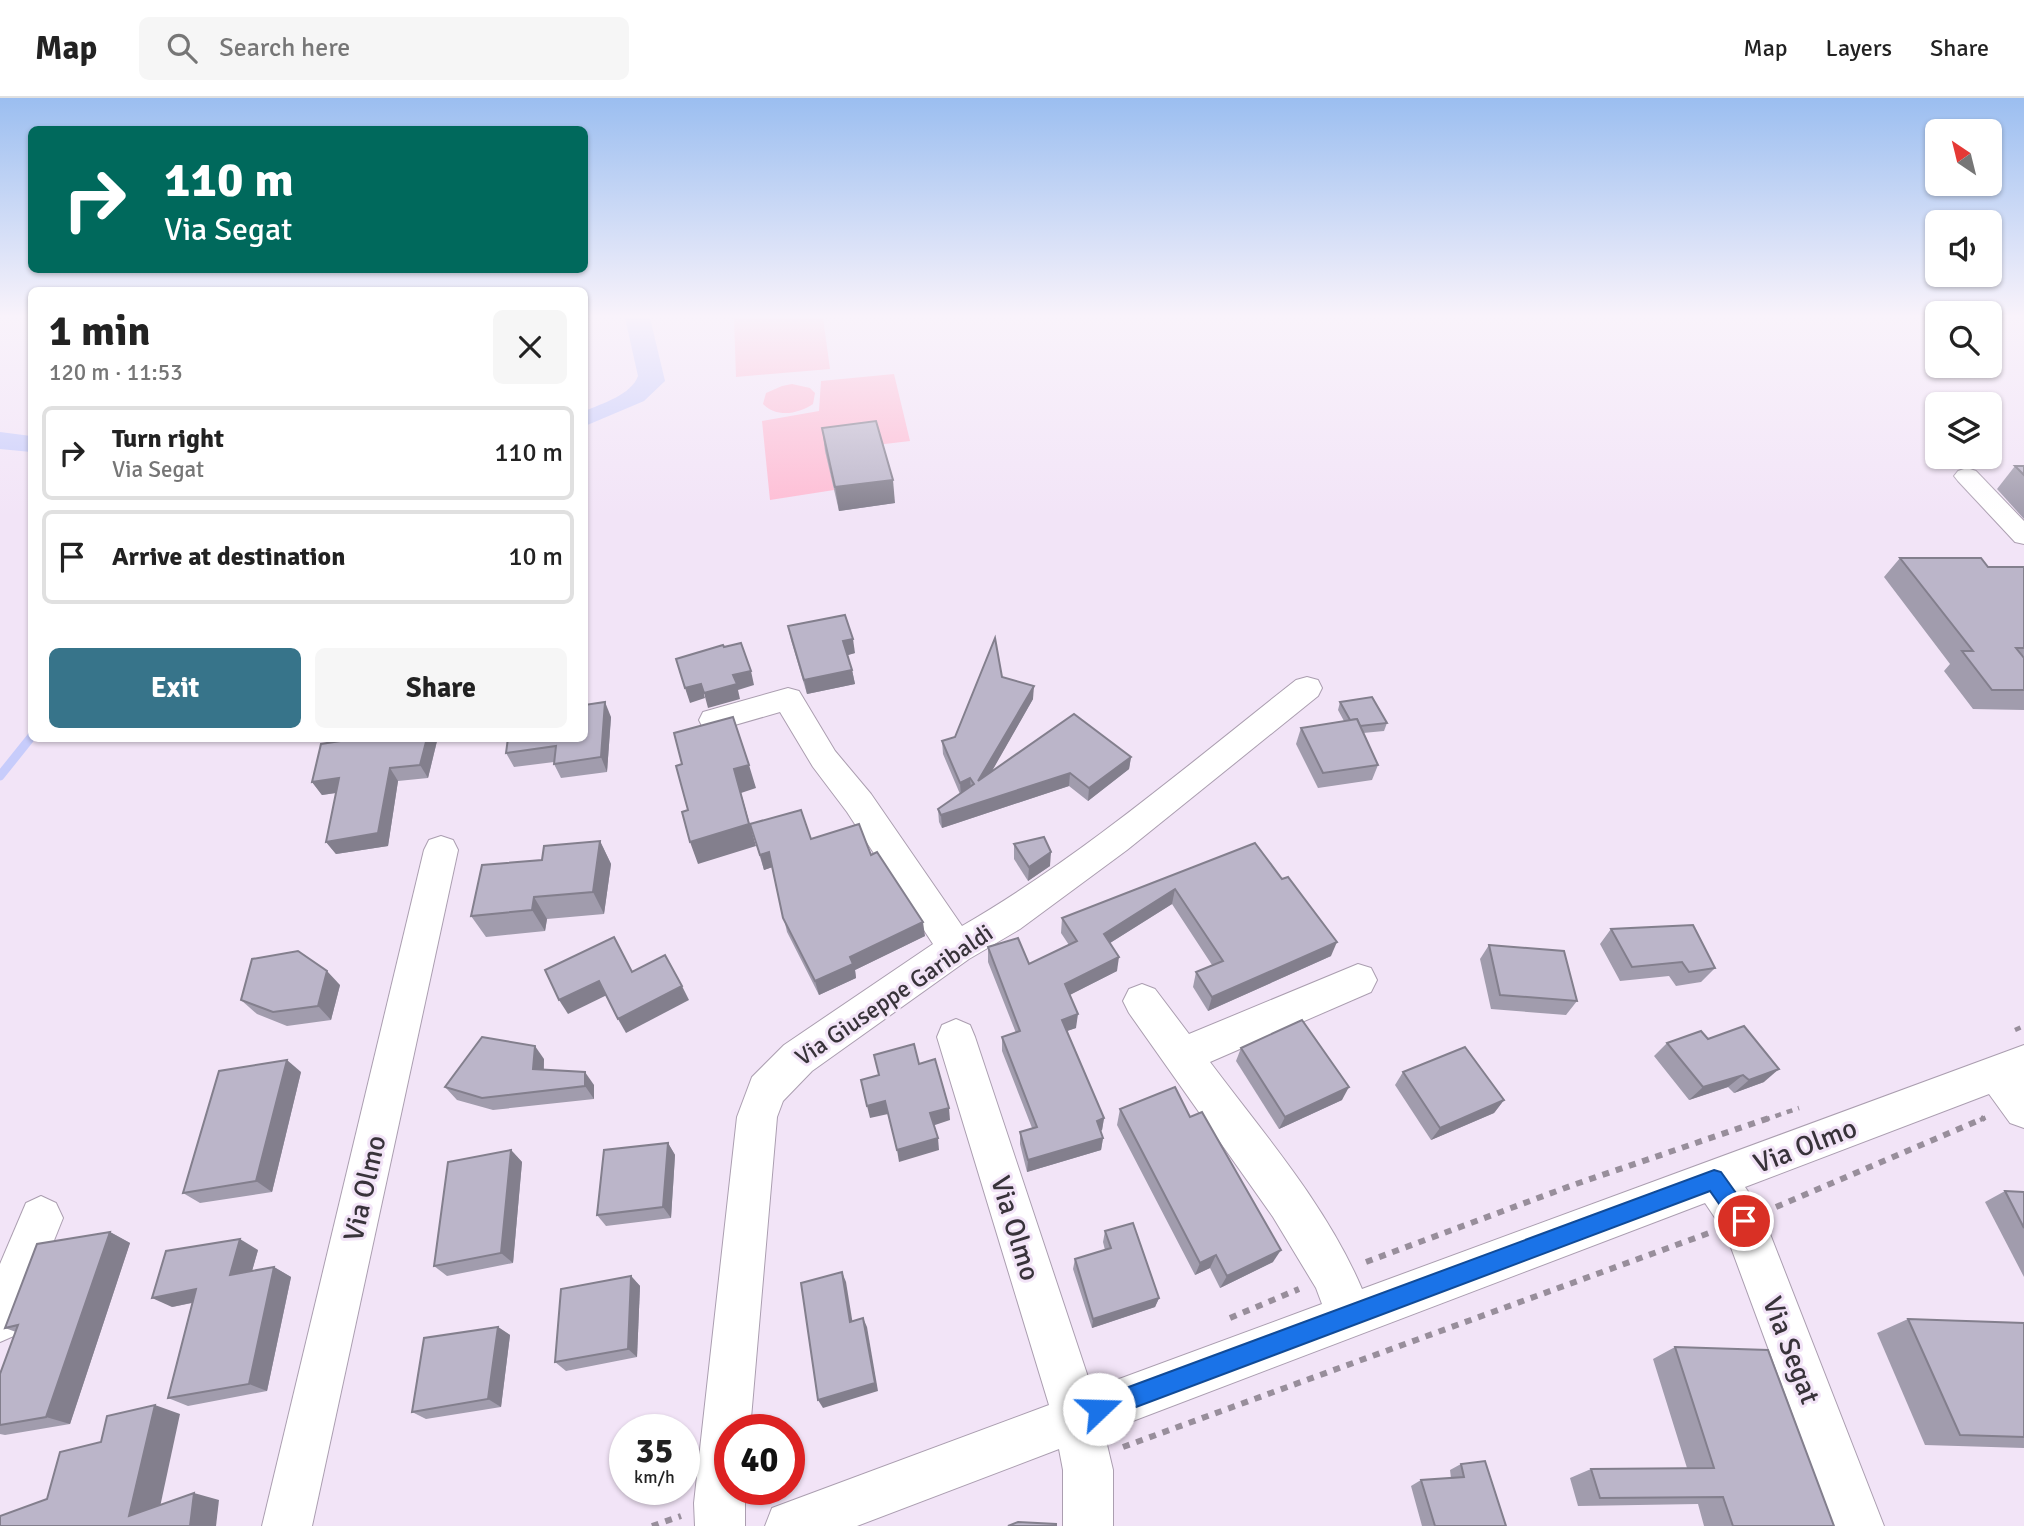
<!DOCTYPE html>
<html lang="en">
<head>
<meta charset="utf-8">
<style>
	:root { --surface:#fff; --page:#f6f6f6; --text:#222; --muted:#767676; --line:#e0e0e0; --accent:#37748a }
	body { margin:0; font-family:Signika,sans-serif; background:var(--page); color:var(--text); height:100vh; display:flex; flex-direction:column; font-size:26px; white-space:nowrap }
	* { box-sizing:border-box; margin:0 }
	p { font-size:23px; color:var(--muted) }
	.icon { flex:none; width:38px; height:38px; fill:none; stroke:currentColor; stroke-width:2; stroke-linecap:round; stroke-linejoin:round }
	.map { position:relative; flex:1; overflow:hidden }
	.panel { position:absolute; left:28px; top:189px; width:560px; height:455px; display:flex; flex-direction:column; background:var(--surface); border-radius:10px; box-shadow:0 2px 5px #0004 }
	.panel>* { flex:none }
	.hud { position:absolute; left:28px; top:28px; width:560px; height:147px; border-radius:10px; box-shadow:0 2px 5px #0004; background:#00695c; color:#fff; overflow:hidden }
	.needle { width:46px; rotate:325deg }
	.buttons { position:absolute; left:1925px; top:21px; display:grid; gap:14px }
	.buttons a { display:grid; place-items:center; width:77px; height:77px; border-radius:10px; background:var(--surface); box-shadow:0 2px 5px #0004; font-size:35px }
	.speed { position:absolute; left:609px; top:1316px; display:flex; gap:14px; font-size:35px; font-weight:700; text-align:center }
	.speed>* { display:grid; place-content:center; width:91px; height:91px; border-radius:50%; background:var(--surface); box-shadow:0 2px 5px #0004; line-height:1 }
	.speed small { font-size:18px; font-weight:400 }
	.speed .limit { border:10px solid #d22; background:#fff; color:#111 }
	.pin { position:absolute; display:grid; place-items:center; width:60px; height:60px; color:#fff; margin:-30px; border:4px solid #fff; border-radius:50%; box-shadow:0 2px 7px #0007 }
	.me { position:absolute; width:77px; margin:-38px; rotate:69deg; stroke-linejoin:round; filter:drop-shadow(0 0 5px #0008) }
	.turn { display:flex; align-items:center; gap:24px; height:147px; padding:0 21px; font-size:32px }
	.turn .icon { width:91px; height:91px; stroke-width:2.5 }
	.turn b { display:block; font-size:49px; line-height:60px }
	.round { display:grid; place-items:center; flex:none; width:74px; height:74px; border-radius:10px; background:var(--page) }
	.head { display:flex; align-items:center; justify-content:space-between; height:119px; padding:0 21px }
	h1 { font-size:42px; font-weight:700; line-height:52px }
	.button { display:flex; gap:14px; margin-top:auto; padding:14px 21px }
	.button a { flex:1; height:80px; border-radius:10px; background:var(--accent); color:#fff; font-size:28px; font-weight:700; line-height:80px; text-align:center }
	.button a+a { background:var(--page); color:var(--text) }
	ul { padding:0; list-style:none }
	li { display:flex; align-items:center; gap:21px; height:94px; margin:0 14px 10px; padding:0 7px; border:4px solid var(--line); border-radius:10px }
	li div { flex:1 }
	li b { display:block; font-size:26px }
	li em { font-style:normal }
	header { display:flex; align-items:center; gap:42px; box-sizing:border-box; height:98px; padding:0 35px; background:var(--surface); border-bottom:2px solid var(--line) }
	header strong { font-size:33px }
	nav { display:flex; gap:38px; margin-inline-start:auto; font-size:24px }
	.search { width:490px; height:63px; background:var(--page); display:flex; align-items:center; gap:18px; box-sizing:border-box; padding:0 24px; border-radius:10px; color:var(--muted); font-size:26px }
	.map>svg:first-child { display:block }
	.green { fill:#febbd3 }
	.water { fill:#c7ccfb }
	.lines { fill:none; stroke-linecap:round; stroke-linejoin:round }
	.stream { stroke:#c7ccfb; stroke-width:9 }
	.minor-casing { stroke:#ab9eb0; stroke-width:2 }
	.path-far1 { stroke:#988e9b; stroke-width:4.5; stroke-dasharray:6 6; stroke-linecap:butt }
	.path { stroke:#988e9b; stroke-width:6; stroke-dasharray:7 7; stroke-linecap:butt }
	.minor { fill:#fff; fill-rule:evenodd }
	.wall { fill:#a19cad }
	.shaded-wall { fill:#837f8d }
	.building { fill:#bbb5c9; stroke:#837f8d; stroke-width:2 }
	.route { fill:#1a73e8; stroke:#114b97; stroke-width:2 }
	.labels { text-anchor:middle; stroke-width:6; stroke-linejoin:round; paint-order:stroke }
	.street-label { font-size:24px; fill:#38333a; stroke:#f2e4f7 }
	.near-street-label { font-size:28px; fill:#38333a; stroke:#f2e4f7 }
</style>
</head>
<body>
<header>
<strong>Map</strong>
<div class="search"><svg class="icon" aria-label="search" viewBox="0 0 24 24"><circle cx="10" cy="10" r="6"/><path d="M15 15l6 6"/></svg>Search here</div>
<nav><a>Map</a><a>Layers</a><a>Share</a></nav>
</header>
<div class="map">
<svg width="2024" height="1428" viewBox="0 0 2024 1428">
	<rect width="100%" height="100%" fill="#f2e4f7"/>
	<g class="green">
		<path d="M734,220H823L830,271L736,279Z"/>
		<path d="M894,276L910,343L826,353L834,392L770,402L762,323L819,313L821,283Z"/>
		<path d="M792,286L810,290L815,295L813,306C798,316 777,320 763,306L766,295L782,288Z"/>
	</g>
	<g class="water">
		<path d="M625,220H650L665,283L644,303L585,328V313C603,305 631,297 638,278Z"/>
		<path d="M0,334L31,338V354L0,351Z"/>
	</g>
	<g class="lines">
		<path class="stream" d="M0,678L32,638"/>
		<defs>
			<g id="minor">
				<path d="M1967,370L1976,373L2024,423V446L2015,444L1958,383L1954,378L1958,373Z"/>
				<path d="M1307,579L1318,582L1322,590L1318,598L1127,752L1020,831L969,861L812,973L783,1003L777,1019L750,1332H730V1391H745V1428H695L694,1405L737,1019L752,979L784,947L933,846L847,714L813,669L780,614L714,633L703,630L699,622L703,614L788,590L799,593L835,653L871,696L962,828C1081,759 1188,667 1296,582Z"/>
				<path d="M441,738L453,742L458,752L312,1428H262L424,752L429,742Z"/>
				<path d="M1358,866L1371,870L1377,882L1371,894L1210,964C1264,1036 1327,1108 1362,1191L2024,947V1030L2010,1025L1989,996L1745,1089L1758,1108L1765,1123L1884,1428H1834L1726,1136L1705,1105L1104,1334L1113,1372V1428H1063V1372L1059,1351L857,1428H765L772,1410L1049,1307L937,939L942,927L956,921L970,927L975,939L1092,1291L1322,1206L1316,1190L1273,1119L1129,915L1123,903L1129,891L1142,886L1155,891L1189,936Z"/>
				<path d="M41,1098L56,1105L63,1120L16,1237L0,1244V1166L26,1105Z"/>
			</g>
		</defs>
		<use href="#minor" class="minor-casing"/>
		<g class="path-far1">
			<path d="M2015,932L2024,928"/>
			<path d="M1764,1022L1799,1010"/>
			<path d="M1980,1022L1987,1019"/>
		</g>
		<g class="path">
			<path d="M1776,1109L1984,1020"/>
			<path d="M1366,1164L1573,1087L1769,1020"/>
			<path d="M1230,1220L1299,1191"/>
			<path d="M1123,1349L1709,1135"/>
			<path d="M652,1428L681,1418"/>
		</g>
		<use href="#minor" class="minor"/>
	</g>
	<g class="wall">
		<path d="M822,330L895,405L839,413L825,353Z"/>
		<path d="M2015,368H2024V421L1997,391Z"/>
		<path d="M1900,460L1988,469H2024V612L1973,611L1944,573L1950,566L1884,479Z"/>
		<path d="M788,528L855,555L847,557L852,572L855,586L807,596L791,542Z"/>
		<path d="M1002,579L1033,601L991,674L1131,659L1129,671L1088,703L1069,688L942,730L939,724L938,711L960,696L943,656L942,643L955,639Z"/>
		<path d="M1340,604L1387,625L1384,633L1363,635L1378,667L1372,682L1318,690L1296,646L1301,630L1344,623L1338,612Z"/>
		<path d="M611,619L607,674L561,680L554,666V664L514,669L506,655Z"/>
		<path d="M360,640H435L437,643L428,680L398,683L388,748L336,756L326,744L336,695L322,697L312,684Z"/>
		<path d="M750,726L871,757L925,838L855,872L856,880L819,897L787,834L772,769L764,772Z"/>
		<path d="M600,743L611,766L604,816L547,821L545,833L486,839L471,818L542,762Z"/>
		<path d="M1255,745L1331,858L1208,913L1193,889L1196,874L1212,867L1172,806L1110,845L1117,873L1069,897L1076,930L1067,933L1104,1020L1102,1032L1101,1033L1103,1040L1101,1052L1027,1074L1020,1046V1034L1032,1030L1002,953V939L1016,935L988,864V849L1029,866L1069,847L1061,835L1062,820Z"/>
		<path d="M1014,746L1050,768L1028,783L1014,761Z"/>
		<path d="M1611,831L1715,870L1701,884L1676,888L1669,878L1620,883L1600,846Z"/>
		<path d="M1489,847L1577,903L1566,917L1491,911L1480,861Z"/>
		<path d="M340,887L331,922L287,928L257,916L241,902Z"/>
		<path d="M1708,941L1764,984L1734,995L1728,989L1689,1002L1654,958L1667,945Z"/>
		<path d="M1241,950L1342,1002L1279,1031L1236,963Z"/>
		<path d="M544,961V972L594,987V1001L493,1012L457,1002L445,989Z"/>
		<path d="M301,974L272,1094L200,1105L183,1095Z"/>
		<path d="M1403,974L1504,1002L1494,1015L1431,1042L1395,987Z"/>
		<path d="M1120,1011L1190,1019L1273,1164L1220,1190L1210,1170L1195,1177L1117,1027Z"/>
		<path d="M668,1045L675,1057L671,1120L606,1128L597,1117Z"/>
		<path d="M511,1052L522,1064L513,1165L447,1178L434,1168Z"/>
		<path d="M2005,1093L2024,1094V1179L1985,1104Z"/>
		<path d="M1105,1133L1159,1200L1155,1209L1092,1230L1073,1171L1075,1161L1105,1152L1103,1144Z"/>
		<path d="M110,1134L130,1145L70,1326L5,1337L0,1336V1276L16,1234L5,1230Z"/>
		<path d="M258,1152L252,1173L274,1169L291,1179L267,1293L188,1308L168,1300L192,1205L172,1209Z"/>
		<path d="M631,1178L640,1188L637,1259L566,1273L555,1264Z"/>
		<path d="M1908,1221L2024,1225V1350L1925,1347L1877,1235Z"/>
		<path d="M498,1229L510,1237L501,1309L426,1321L412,1314Z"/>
		<path d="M1675,1249L1834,1428H1704L1698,1406L1578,1408L1570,1380L1591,1371L1687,1370L1653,1261Z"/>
		<path d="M1461,1366L1506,1428H1422L1411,1388L1421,1382L1451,1380L1450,1372Z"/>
	</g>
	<g class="shaded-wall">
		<path d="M893,382L895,405L839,413L835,389Z"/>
		<path d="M853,541L855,555L845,558L843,543Z"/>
		<path d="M852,572L855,586L807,596L804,582Z"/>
		<path d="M751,573L754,587L738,592L740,601L708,610L704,595L733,577Z"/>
		<path d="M701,586L705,600L690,605L685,590Z"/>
		<path d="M1034,588L1033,601L979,696L978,683Z"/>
		<path d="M605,604L611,619L607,674L601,659Z"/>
		<path d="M427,640H435L437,643L428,680L420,667Z"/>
		<path d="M1131,659L1129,671L1088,703L1089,690Z"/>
		<path d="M749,667L756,690L741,695L756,748L698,766L690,744L734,671Z"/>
		<path d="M390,670L398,683L388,748L336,756L326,744Z"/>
		<path d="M1070,675L1069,688L942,730L941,717Z"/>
		<path d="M339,680L348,693L322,697L312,684Z"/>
		<path d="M970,680L971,692L961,697L960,685Z"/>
		<path d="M600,743L611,766L604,816L593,794Z"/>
		<path d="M769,754L773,769L764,772L760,757Z"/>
		<path d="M1051,754L1050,768L1028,783L1029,769Z"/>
		<path d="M1175,791L1172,806L1102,850L1104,836Z"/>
		<path d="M534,799L547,821L545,833L532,812Z"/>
		<path d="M923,824L925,838L855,872L856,880L819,897L815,883L850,859Z"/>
		<path d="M1337,844L1331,858L1208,913L1212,899Z"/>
		<path d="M1119,859L1117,873L1064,900L1065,886Z"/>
		<path d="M327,873L340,887L331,922L318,908Z"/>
		<path d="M599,883L607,897L568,916L559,902Z"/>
		<path d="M682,888L689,902L626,935L618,921Z"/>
		<path d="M1078,916L1076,930L1061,935L1062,922Z"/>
		<path d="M535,948L544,961L543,984L533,971Z"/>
		<path d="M287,962L301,974L272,1094L256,1083Z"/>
		<path d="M1779,971L1764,984L1734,995L1749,982Z"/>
		<path d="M585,974L594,987V1001L585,988Z"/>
		<path d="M1743,977L1728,989L1689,1002L1703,989Z"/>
		<path d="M1349,989L1342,1002L1279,1031L1285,1019Z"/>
		<path d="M1504,1002L1494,1015L1431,1042L1440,1030Z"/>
		<path d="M885,1003L888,1016L870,1020L867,1008Z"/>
		<path d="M949,1010L950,1022L932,1028L930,1015Z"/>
		<path d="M1104,1020L1102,1032L1095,1035L1097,1023Z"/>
		<path d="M938,1040L939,1052L899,1064L897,1052Z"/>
		<path d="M1103,1040L1101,1052L1027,1074L1028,1062Z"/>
		<path d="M668,1045L675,1057L671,1120L663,1109Z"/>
		<path d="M511,1052L522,1064L513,1165L501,1155Z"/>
		<path d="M110,1134L130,1145L70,1326L46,1319Z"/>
		<path d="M240,1141L258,1152L248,1187L230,1177Z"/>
		<path d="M1281,1152L1273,1164L1220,1190L1227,1178Z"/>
		<path d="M1216,1157L1210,1170L1195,1177L1200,1165Z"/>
		<path d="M274,1169L291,1179L267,1293L249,1286Z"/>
		<path d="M842,1174L846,1184L854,1233L850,1224Z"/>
		<path d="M631,1178L640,1188L637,1259L628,1251Z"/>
		<path d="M196,1191L214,1200L172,1209L152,1200Z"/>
		<path d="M1159,1200L1155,1209L1092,1230L1093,1221Z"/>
		<path d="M863,1220L867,1229L878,1293L823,1310L818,1302Z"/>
		<path d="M498,1229L510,1237L501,1309L488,1301Z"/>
		<path d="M155,1307L180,1316L157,1423L129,1418Z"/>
		<path d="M194,1395L219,1402L216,1428H190Z"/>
	</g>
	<g class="building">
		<path d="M876,323L893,382L835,389L822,330Z"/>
		<path d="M2015,368H2024V377Z"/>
		<path d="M1900,460H1981L1988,469H2024V550H2016L2024,560V592H1992L1962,553H1973Z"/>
		<path d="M845,517L853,541L843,543L852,572L804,582L788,528Z"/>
		<path d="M995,540L1002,579L1034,588L978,683L1074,616L1131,659L1089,690L1070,675L941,717L938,711L974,686L970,680L960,685L942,643L955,639Z"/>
		<path d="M741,545L751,573L733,577L737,586L704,595L701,586L685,590L676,561L723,547L724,549Z"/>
		<path d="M1372,599L1387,625L1360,628L1357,621L1350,622L1340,604Z"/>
		<path d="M605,604L601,659L554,666L556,648L506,655L508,640H584V607Z"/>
		<path d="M733,619L749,667L734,671L749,726L690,744L682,714L688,712L676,668L682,666L674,635Z"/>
		<path d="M1357,621L1378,667L1323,675L1301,630Z"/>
		<path d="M360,640H427L420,667L390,670L378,735L326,744L339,680L312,684L321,646Z"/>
		<path d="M801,712L811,741L859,726L871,757L877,754L923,824L850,859L853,866L815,883L783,820L769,754L760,757L750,726Z"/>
		<path d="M1044,739L1051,754L1029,769L1014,746Z"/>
		<path d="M600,743L593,794L534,799L532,812L471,818L482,767L542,762L544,748Z"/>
		<path d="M1255,745L1282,781L1288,779L1337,844L1212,899L1196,874L1223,863L1175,791L1104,836L1119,859L1065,886L1078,916L1062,922L1104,1020L1097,1023L1103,1040L1028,1062L1020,1034L1037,1029L1002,939L1020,933L988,849L1018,840L1029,866L1077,843L1062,820Z"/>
		<path d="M1693,827L1715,870L1689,874L1682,864L1632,869L1611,831Z"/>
		<path d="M614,839L632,874L665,857L682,888L618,921L599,883L559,902L545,872Z"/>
		<path d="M1489,847L1564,853L1577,903L1500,897Z"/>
		<path d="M298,853L327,873L318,908L273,914L241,902L252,861Z"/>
		<path d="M1302,922L1349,989L1285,1019L1241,950Z"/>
		<path d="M1744,928L1779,971L1749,982L1743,977L1703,989L1667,945L1701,933L1708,941Z"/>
		<path d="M482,939L535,948L533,971L585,974V988L482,1000L445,989Z"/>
		<path d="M914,946L919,966L935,961L949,1010L930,1015L938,1040L897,1052L885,1003L867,1008L861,982L879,977L874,957Z"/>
		<path d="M1465,949L1504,1002L1440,1030L1403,974Z"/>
		<path d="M287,962L256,1083L183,1095L219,973Z"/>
		<path d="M1175,989L1190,1019L1202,1014L1281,1152L1227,1178L1216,1157L1200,1165L1120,1011Z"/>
		<path d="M668,1045L663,1109L597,1117L604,1052Z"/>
		<path d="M511,1052L501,1155L434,1168L448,1064Z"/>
		<path d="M2005,1093L2024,1094V1130Z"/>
		<path d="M1133,1125L1159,1200L1093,1221L1075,1161L1111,1150L1105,1133Z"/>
		<path d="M110,1134L46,1319L0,1327V1276L18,1227L5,1230L37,1146Z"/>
		<path d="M240,1141L230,1177L274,1169L249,1286L168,1300L196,1191L152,1200L166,1153Z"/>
		<path d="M842,1174L850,1224L863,1220L875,1285L818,1302L801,1185Z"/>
		<path d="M631,1178L628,1251L555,1264L561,1191Z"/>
		<path d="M1908,1221L2024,1225V1339L1960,1337Z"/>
		<path d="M498,1229L488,1301L412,1314L424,1240Z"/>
		<path d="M1675,1249L1768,1252L1834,1428H1733L1723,1399L1600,1400L1591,1371L1714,1370Z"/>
		<path d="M155,1307L129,1418L194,1395L190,1428H0V1418L47,1401L60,1354L101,1344L107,1318Z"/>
		<path d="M1485,1363L1506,1428H1435L1421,1382L1464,1379L1461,1366Z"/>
		<path d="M1018,1424L1056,1426V1428H1008Z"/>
	</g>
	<linearGradient id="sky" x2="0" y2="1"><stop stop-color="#9bbef0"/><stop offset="0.52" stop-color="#f9f3fb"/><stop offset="1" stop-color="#f9f3fb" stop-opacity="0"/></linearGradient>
	<rect width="2024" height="420" fill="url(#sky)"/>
	<path class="route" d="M1714,1072L1721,1074L1751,1116L1754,1123L1751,1130L1744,1133L1736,1130L1710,1093L1099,1323L1091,1320L1088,1311L1091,1303L1099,1300Z"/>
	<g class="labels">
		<g class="street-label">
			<text transform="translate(894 897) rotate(-34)" y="8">Via Giuseppe Garibaldi</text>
		</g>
		<g class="near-street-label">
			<text transform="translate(1805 1047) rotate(-21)" y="10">Via Olmo</text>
			<text transform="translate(364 1090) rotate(-77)" y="10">Via Olmo</text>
			<text transform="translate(1016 1130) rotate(73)" y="10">Via Olmo</text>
			<text transform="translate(1792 1252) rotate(69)" y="10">Via Segat</text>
		</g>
	</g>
</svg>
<div class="buttons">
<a><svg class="needle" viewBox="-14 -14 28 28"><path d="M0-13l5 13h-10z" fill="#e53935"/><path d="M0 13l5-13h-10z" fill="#767676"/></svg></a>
<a><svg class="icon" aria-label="sound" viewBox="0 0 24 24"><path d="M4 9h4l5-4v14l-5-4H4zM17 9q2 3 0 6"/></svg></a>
<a><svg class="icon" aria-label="search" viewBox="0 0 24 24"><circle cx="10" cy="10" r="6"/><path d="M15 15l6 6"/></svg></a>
<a><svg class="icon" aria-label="layers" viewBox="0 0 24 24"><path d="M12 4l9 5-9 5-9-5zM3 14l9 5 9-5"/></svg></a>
</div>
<div class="speed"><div>35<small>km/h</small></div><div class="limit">40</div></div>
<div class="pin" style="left:1744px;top:1123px;background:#d93025"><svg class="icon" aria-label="arrive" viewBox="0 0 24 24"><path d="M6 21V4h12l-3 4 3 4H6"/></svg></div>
<svg class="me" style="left:1099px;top:1311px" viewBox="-20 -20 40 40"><circle r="19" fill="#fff"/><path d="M0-13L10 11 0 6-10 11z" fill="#1a73e8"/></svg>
<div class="hud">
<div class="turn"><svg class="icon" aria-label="right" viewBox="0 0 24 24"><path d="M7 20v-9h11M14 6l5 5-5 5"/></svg><div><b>110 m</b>Via Segat</div></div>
</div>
<section class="panel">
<div class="head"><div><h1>1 min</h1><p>120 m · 11:53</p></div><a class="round"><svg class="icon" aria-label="close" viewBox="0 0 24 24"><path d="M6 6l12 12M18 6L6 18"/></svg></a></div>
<ul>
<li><svg class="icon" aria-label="right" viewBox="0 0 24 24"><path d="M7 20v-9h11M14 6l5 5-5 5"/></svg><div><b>Turn right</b><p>Via Segat</p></div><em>110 m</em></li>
<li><svg class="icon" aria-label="arrive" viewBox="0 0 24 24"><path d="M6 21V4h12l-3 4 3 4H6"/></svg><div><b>Arrive at destination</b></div><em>10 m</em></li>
</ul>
<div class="button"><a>Exit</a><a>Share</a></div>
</section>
</div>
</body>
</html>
